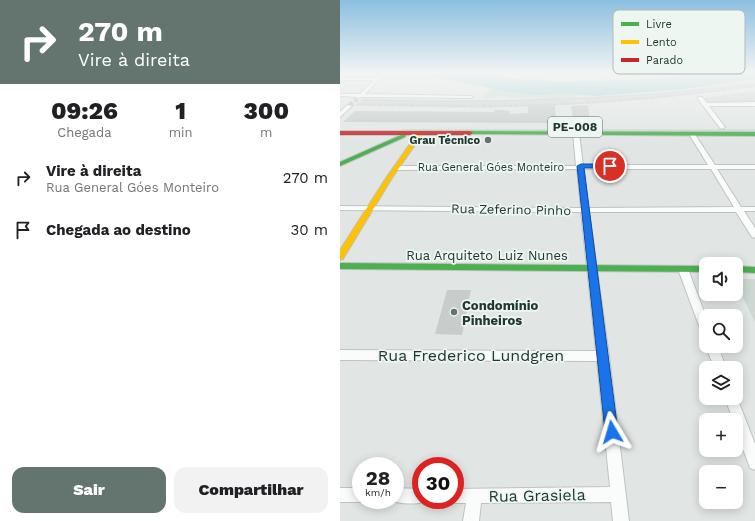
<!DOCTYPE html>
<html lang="pt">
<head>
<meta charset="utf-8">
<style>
	:root { --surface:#fff; --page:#f2f2f2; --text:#202124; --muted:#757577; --accent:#64756f }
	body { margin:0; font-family:"Work Sans",sans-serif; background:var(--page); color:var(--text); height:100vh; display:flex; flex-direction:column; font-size:15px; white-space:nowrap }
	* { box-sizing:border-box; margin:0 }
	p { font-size:13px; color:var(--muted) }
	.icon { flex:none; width:22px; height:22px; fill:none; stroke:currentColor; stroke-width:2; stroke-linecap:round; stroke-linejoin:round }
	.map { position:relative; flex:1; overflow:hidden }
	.side { display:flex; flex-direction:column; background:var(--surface); width:340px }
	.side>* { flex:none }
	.hud { background:#64756f; color:#fff; overflow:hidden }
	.tools { position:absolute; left:359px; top:257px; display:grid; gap:8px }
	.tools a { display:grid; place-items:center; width:44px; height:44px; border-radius:8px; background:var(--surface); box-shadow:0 2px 10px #0003; font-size:20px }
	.speed { position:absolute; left:12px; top:457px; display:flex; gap:8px; font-size:20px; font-weight:700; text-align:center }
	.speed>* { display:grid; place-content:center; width:52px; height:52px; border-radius:50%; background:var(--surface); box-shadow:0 2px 10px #0003; line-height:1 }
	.speed small { font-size:10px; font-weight:400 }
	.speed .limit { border:6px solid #d22; background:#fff; color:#111 }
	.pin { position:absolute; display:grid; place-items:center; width:34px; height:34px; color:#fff; margin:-17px; border:2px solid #fff; border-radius:50%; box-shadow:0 1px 4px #0007 }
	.me { position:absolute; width:44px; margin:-22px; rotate:353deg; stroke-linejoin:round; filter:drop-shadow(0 0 3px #0008) }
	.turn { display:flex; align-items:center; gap:14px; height:84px; padding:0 12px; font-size:18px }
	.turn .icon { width:52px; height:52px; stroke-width:2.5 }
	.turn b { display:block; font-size:28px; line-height:34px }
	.eta { display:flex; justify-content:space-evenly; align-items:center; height:68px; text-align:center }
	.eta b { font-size:24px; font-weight:800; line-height:28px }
	.cta { display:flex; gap:8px; margin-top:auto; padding:8px 12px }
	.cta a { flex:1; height:46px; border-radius:12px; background:var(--accent); color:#fff; font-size:16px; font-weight:800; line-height:46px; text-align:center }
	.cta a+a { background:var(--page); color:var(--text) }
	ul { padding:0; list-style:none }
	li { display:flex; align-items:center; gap:12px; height:52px; padding:0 12px }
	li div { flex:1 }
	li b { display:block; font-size:15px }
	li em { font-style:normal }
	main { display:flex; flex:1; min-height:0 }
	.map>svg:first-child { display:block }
	.built { fill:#ced8d3 }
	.green { fill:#c9dfcf }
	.water { fill:#a1d0d5 }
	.building { fill:#c8cdcb }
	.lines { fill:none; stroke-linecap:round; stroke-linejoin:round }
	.street-tunnel { stroke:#bac3c0; stroke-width:5; stroke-dasharray:5 2.5; stroke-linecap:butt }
	.street-casing { stroke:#bec3c1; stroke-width:2 }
	.fast-casing { stroke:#bdc4c1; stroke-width:2 }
	.slow-casing { stroke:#bdc4c1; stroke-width:2 }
	.jam-casing { stroke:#bdc4c1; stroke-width:2 }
	.street { fill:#fafbfb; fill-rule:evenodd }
	.fast { fill:#4caf50; fill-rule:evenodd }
	.slow { fill:#ffc107; fill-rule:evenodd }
	.jam { fill:#c62828; fill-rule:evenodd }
	.tram { stroke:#c5c9c8; stroke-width:1 }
	.rail { stroke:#c5c9c8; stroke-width:1.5; stroke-dasharray:4.5 2; stroke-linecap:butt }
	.route { fill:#1a73e8; stroke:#114b97 }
	.poi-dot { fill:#64756f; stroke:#eef6f2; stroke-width:1.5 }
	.labels { text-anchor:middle; stroke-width:3.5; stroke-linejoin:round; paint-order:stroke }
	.far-poi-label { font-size:11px; font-weight:bold; fill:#203830; stroke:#eef6f2; text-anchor:end }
	.far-street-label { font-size:11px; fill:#203830; stroke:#eef6f2 }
	.shield { fill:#eef6f2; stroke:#5e716a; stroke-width:1 }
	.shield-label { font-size:12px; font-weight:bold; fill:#203830 }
	.street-label { font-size:13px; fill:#203830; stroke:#eef6f2 }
	.poi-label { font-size:13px; font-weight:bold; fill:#203830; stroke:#eef6f2; text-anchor:start }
	.near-street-label { font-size:16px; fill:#203830; stroke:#eef6f2 }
	.key { fill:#eef6f2; stroke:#b0bdb8; stroke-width:1 }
	.key-label { font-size:11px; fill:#203830 }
</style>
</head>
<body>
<main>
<section class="side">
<div class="hud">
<div class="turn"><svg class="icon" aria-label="right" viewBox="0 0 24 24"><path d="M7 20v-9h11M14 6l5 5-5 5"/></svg><div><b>270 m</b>Vire à direita</div></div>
</div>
<div class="eta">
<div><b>09:26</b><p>Chegada</p></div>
<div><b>1</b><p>min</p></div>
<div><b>300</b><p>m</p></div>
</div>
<ul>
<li><svg class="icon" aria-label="right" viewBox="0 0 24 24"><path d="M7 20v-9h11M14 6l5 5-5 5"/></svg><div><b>Vire à direita</b><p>Rua General Góes Monteiro</p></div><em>270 m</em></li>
<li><svg class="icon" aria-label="arrive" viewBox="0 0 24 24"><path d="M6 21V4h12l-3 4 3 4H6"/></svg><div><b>Chegada ao destino</b></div><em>30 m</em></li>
</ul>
<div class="cta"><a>Sair</a><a>Compartilhar</a></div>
</section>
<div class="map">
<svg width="415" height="521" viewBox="0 0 415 521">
	<rect width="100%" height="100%" fill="#e1e6e4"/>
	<g class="built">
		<path d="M415,82V87L314,99L259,103L150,108L15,106L22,99L147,101L181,100L218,96L253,97L320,93Z"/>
		<path d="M415,91V103H366L362,98Z"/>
		<path d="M396,279H415V323L396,283Z"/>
	</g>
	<g class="green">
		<path d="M415,75V80C335,92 254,96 173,98C162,93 154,99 142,98L152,87H337L385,82Z"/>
		<path d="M63,129H415V133L61,131Z"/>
	</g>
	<g class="water">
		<path d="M86,72H136L175,79L220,81L292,80L345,76L373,72H415V78L344,89L256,96L224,93L197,95L176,93L93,77Z"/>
		<path d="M183,72H258L260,75L213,76Z"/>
	</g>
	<g class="building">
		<path d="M215,105L216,121L211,123L3,122L15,111L154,112V110H163L170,111V114L188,113V106Z"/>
		<path d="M248,105L250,123L234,124L231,106Z"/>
		<path d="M107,290H131L122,335L95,334Z"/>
	</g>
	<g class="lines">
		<path class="street-tunnel" d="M9,106L17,99"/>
		<defs>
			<g id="street">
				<path d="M43,72H47L25,94L131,96L133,97L131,98L22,97L19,98L17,97L0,96V94H20L34,80H0V78H37Z"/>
				<path d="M358,97H362L367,103L415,102V106H369L385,127L382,129L380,128L358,99Z"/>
				<path d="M7,105L12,106L0,117V112Z"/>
				<path d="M236,131L239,133L243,165H368L349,134L352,132L354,133L375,165H415V169H377L401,207H415V211H404L415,228V238L412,237L396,212H249L269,356L289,521H273L271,502L141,503L139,521H123L126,503H115L109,500H115V489L270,487L257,361L0,360V350L256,351L241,212L0,210V206L241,208L237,169L56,170L53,168L56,166H236L233,133ZM244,169H371L394,207L248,208Z"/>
				<path d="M343,266L346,267L348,269L366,317V336L362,334L361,331L338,269L340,267Z"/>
				<path d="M366,346H378L386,368H374Z"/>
				<path d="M396,395L415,444V470L410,468L396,430V420H393L385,398H396Z"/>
				<path d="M0,488H21V500H26L21,502H0Z"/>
				<path d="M55,488L81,489V500H87L86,501C77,505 59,504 50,500H55Z"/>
			</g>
			<g id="fast">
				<path d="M130,131L415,132V136L128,134V132Z"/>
				<path d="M63,132L68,133L65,137L0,166V162L61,135Z"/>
				<path d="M0,263L366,266V272L0,269Z"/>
				<path d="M396,266L415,267V273L396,272Z"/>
			</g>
			<path id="slow" d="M79,131L84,132L52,178L3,259L0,260V250L46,178Z"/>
			<path id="jam" d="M0,131H130L133,133L130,135H0Z"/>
		</defs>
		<use href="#street" class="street-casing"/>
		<use href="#fast" class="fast-casing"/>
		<use href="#slow" class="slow-casing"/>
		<use href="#jam" class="jam-casing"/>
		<use href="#street" class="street"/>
		<use href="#fast" class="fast"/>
		<use href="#slow" class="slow"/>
		<use href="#jam" class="jam"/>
		<path class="tram" d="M23,100C156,103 283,100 415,84"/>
		<path class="rail" d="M18,104C87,105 156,107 225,104C288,101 352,94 415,86"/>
	</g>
	<linearGradient id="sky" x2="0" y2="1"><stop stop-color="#8bbfe0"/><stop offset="0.5" stop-color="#f2f4f3"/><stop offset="1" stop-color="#f2f4f3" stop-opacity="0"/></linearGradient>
	<rect width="415" height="145" fill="url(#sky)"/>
	<path class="route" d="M270,164L274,166L273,168H244L278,432L276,437L272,439L267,437L265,432L237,166L241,164Z"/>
	<g class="poi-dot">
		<circle cx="148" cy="140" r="4"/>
		<circle cx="114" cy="312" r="4"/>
	</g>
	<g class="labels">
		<g class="far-poi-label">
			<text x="140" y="144">Grau Técnico</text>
		</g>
		<g class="far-street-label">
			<text x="151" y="171">Rua General Góes Monteiro</text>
		</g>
		<rect class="shield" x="208" y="117" width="54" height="20" rx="3"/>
		<g class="shield-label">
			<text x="235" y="131">PE-008</text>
		</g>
		<g class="street-label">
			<text transform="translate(171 209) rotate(1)" y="5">Rua Zeferino Pinho</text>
			<text x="147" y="260">Rua Arquiteto Luiz Nunes</text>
		</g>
		<g class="poi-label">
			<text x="122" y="310">Condomínio<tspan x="122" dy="15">Pinheiros</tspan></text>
		</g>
		<g class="near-street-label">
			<text x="131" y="361">Rua Frederico Lundgren</text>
			<text transform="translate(197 495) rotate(-1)" y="6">Rua Grasiela</text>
		</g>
	</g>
	<rect x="273" y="10" width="132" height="64" rx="6" class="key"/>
	<rect x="281" y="22" width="18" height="4" fill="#4caf50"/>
	<rect x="281" y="40" width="18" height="4" fill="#ffc107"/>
	<rect x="281" y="58" width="18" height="4" fill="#c62828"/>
	<g class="key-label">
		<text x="306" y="28">Livre</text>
		<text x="306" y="46">Lento</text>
		<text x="306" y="64">Parado</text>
	</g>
</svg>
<div class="tools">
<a><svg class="icon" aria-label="sound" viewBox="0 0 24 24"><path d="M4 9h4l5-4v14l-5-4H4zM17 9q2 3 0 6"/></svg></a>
<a><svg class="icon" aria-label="search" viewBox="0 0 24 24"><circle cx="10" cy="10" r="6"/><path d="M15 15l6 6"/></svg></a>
<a><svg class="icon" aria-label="layers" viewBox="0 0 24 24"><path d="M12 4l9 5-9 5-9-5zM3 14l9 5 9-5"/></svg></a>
<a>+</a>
<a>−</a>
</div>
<div class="speed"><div>28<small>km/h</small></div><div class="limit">30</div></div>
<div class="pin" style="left:270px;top:166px;background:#d93025"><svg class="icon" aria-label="arrive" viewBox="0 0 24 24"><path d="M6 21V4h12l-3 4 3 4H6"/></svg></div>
<svg class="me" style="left:272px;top:432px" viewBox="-20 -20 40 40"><path d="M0-17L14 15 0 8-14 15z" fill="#1a73e8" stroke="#fff" stroke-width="4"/></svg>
</div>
</main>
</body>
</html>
